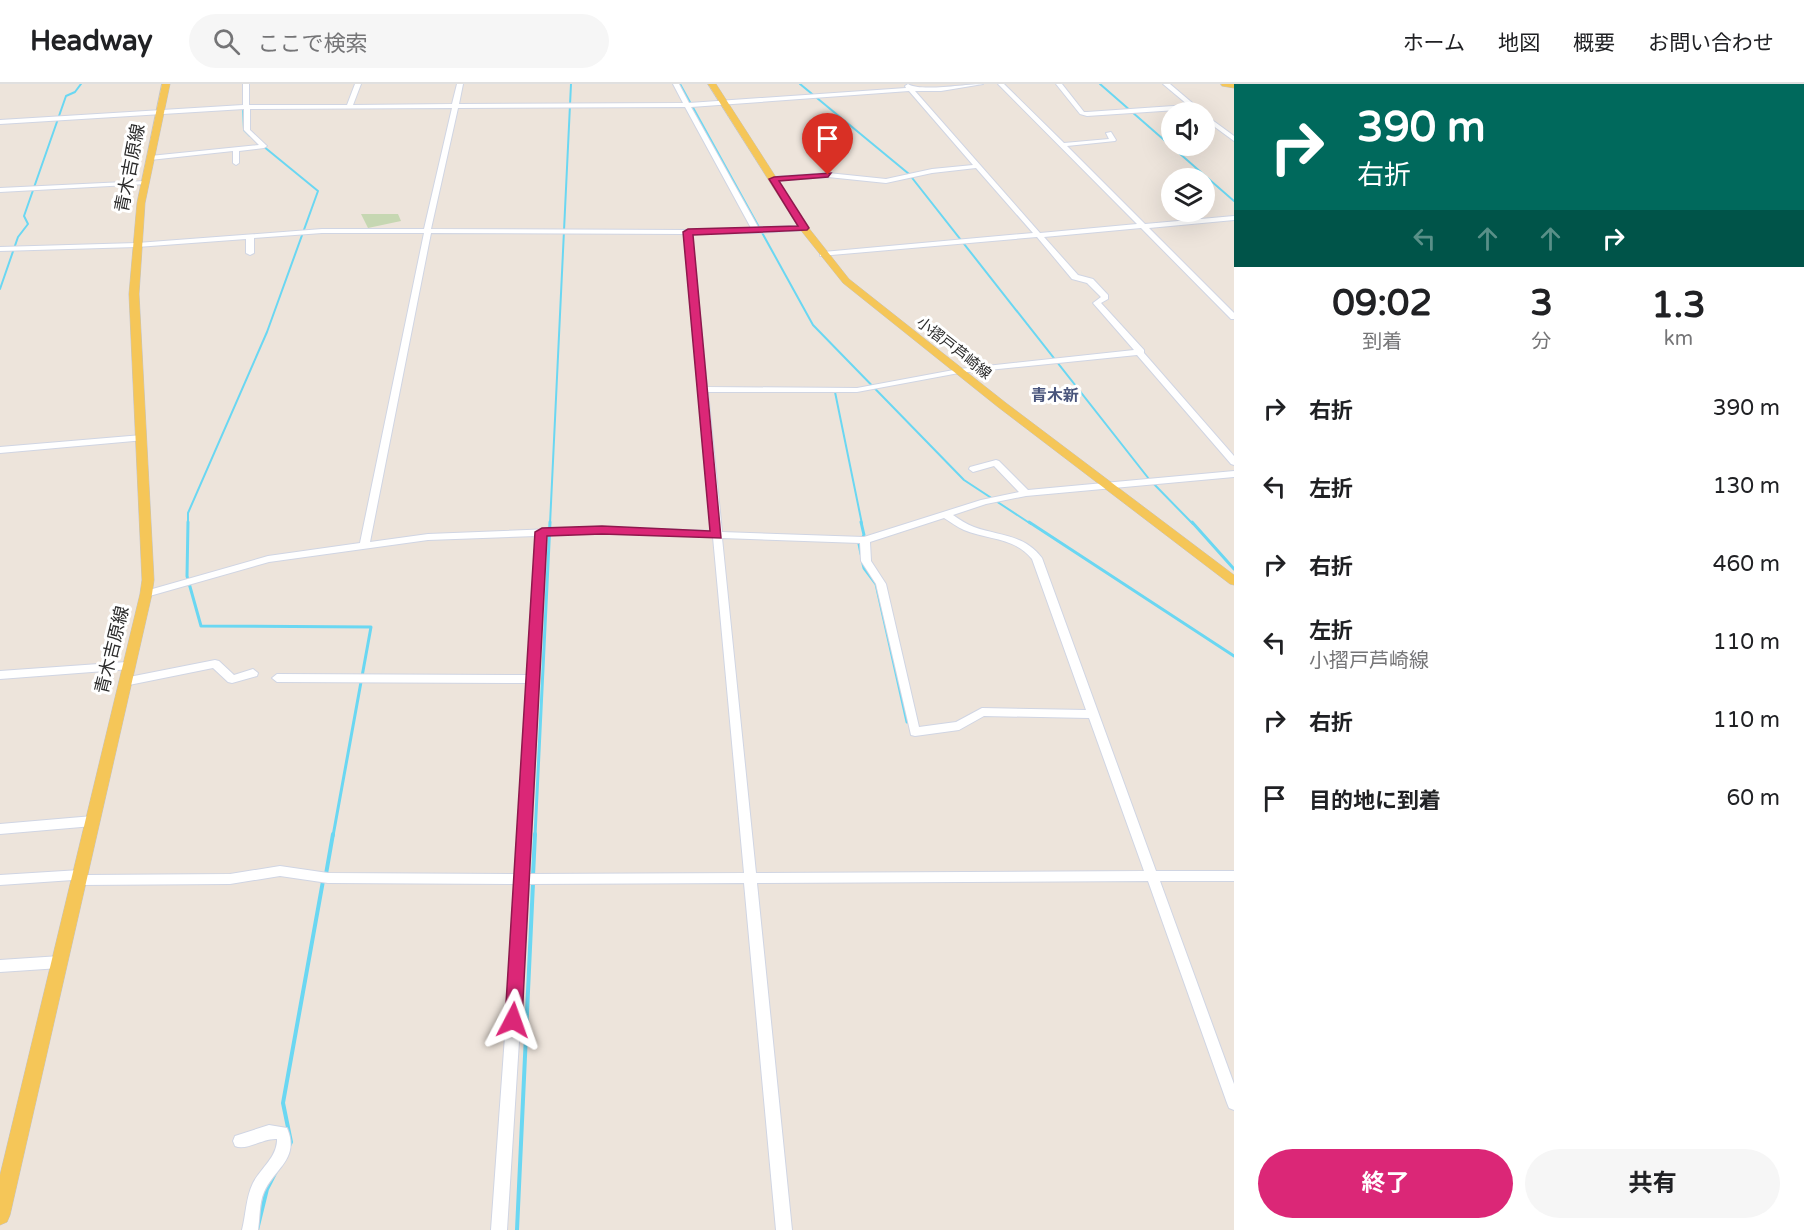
<!DOCTYPE html>
<html lang="ja">
<head>
<meta charset="utf-8">
<style>
	:root { --surface:#fff; --page:#f6f6f6; --text:#202124; --muted:#757577; --line:#e0e0e0; --accent:#db2777 }
	body { margin:0; font-family:"Varela Round","Noto Sans JP",sans-serif; background:var(--page); color:var(--text); height:100vh; display:flex; flex-direction:column; font-size:22px; white-space:nowrap }
	* { box-sizing:border-box; margin:0 }
	p { font-size:20px; color:var(--muted) }
	.icon { flex:none; width:33px; height:33px; fill:none; stroke:currentColor; stroke-width:2; stroke-linecap:round; stroke-linejoin:round }
	.map { position:relative; flex:1; overflow:hidden }
	.drawer { display:flex; flex-direction:column; background:var(--surface); width:570px }
	.drawer>* { flex:none }
	.guide { background:#00695c; color:#fff; overflow:hidden }
	.controls { position:absolute; left:1161px; top:18px; display:grid; gap:12px }
	.controls a { display:grid; place-items:center; width:54px; height:54px; border-radius:50%; background:var(--surface); box-shadow:0 6px 24px #0002; font-size:30px }
	.pin { position:absolute; display:grid; place-items:center; width:51px; height:51px; color:#fff; margin:-62px -26px; border-radius:50% 50% 50% 0; rotate:-45deg; box-shadow:0 0 6px #0007 }
	.pin .icon { rotate:45deg }
	.me { position:absolute; width:66px; margin:-33px; rotate:4deg; stroke-linejoin:round; filter:drop-shadow(0 0 4px #0008) }
	.turn { display:flex; align-items:center; gap:21px; height:126px; padding:0 24px; font-size:27px }
	.turn .icon { width:78px; height:78px; stroke-width:2.5 }
	.turn b { display:block; font-size:42px; line-height:51px }
	.lanes { display:flex; align-items:center; height:57px; padding:0 24px; background:#0003; justify-content:center; gap:30px; direction:ltr }
	.lanes .off { opacity:.35 }
	.eta { display:flex; justify-content:space-evenly; align-items:center; height:102px; text-align:center }
	.eta b { font-size:36px; font-weight:700; line-height:42px }
	.button { display:flex; gap:12px; margin-top:auto; padding:12px 24px }
	.button a { flex:1; height:69px; border-radius:36px; background:var(--accent); color:#fff; font-size:24px; font-weight:700; line-height:69px; text-align:center }
	.button a+a { background:var(--page); color:var(--text) }
	ul { padding:0; list-style:none }
	li { display:flex; align-items:center; gap:18px; height:78px; padding:0 24px }
	li div { flex:1 }
	li b { display:block; font-size:22px }
	li em { font-style:normal }
	header { display:flex; align-items:center; gap:36px; box-sizing:border-box; height:84px; padding:0 30px; background:var(--surface); border-bottom:2px solid var(--line) }
	header strong { font-size:28px }
	nav { display:flex; gap:33px; margin-inline-start:auto; font-size:21px }
	.search { width:420px; height:54px; background:var(--page); display:flex; align-items:center; gap:15px; box-sizing:border-box; padding:0 21px; border-radius:33px; color:var(--muted); font-size:22px }
	main { display:flex; flex:1; min-height:0 }
	.map>svg:first-child { display:block }
	.cemetery { fill:#c6d7b2 }
	.lines { fill:none; stroke-linecap:round; stroke-linejoin:round }
	.stream-far2 { stroke:#6ad7f2; stroke-width:2 }
	.stream-far1 { stroke:#6ad7f2; stroke-width:3 }
	.stream { stroke:#6ad7f2; stroke-width:4 }
	.minor-casing { stroke:#d0d5e3; stroke-width:2 }
	.major-casing { stroke:#c3c3c3; stroke-width:1 }
	.minor { fill:#fff; fill-rule:evenodd }
	.major { fill:#f5c658; fill-rule:evenodd }
	.route { fill:#db2777; stroke:#8e194d; stroke-width:1.5 }
	.labels { text-anchor:middle; stroke-width:6; stroke-linejoin:round; paint-order:stroke }
	.far-street-label { font-size:15px; fill:#2a2a2a; stroke:#fff }
	.far-neighbourhood-label { font-size:16px; font-weight:bold; fill:#49557c; stroke:#fff }
	.street-label { font-size:18px; fill:#2a2a2a; stroke:#fff }
</style>
</head>
<body>
<header>
<strong>Headway</strong>
<div class="search"><svg class="icon" aria-label="search" viewBox="0 0 24 24"><circle cx="10" cy="10" r="6"/><path d="M15 15l6 6"/></svg>ここで検索</div>
<nav><a>ホーム</a><a>地図</a><a>概要</a><a>お問い合わせ</a></nav>
</header>
<main>
<div class="map">
<svg width="1234" height="1146" viewBox="0 0 1234 1146">
	<rect width="100%" height="100%" fill="#ede4db"/>
	<path class="cemetery" d="M361,130H398L401,137L368,144Z"/>
	<g class="lines">
		<g class="stream-far2">
			<path d="M680,0L813,241L964,396L1031,440"/>
			<path d="M800,0L909,90L1149,395L1193,440"/>
			<path d="M1100,0L1234,117"/>
			<path d="M243,23L244,46L250,52"/>
			<path d="M0,205L18,153L28,140L24,132L66,12L75,8L81,0"/>
			<path d="M835,308L862,440"/>
			<path d="M188,440V429L267,248L318,107L263,62"/>
			<path d="M550,440L571,0"/>
		</g>
		<g class="stream-far1">
			<path d="M188,438L187,492L201,542L371,543L333,752"/>
			<path d="M1029,438L1234,572"/>
			<path d="M1192,438L1234,485"/>
			<path d="M861,470L859,460L864,451L861,438"/>
			<path d="M862,476L864,484L876,500L907,638"/>
			<path d="M535,752L550,438"/>
		</g>
		<g class="stream">
			<path d="M326,790L333,750"/>
			<path d="M533,792L535,750"/>
			<path d="M257,1146L267,1105L291,1058L283,1019L323,797"/>
			<path d="M517,1146L533,799"/>
		</g>
		<defs>
			<g id="minor">
				<path d="M243,0H249V21H347L355,0H361L353,21L452,20L457,0H463L459,20L683,19L673,0H679L689,19L906,4L905,2L908,0C920,8 966,0 983,0L941,7H915L1040,149L1137,140L998,0H1004L1064,59L1109,55L1106,49L1111,48L1116,56L1115,57L1067,62L1145,140L1234,132V136L1149,144L1234,229V235H1231L1141,144L1044,153L1078,191L1093,195L1108,211V215L1101,219L1144,266V269L1234,372V381L1231,380L1137,271L959,289L857,308H708L722,448L864,453L981,416L1019,408L994,382L973,388L969,385L970,383L996,376L999,377L1028,406L1234,387V393L1026,412L986,420L953,431C959,435 966,440 974,443C999,452 1024,450 1042,474L1156,787H1234V797H1160L1234,1000V1026L1229,1024L1227,1019L1148,797L757,799L792,1146H776L744,799L529,800L507,1146H491L516,800L328,799L280,792L230,800L79,801L75,800L73,796L0,801V791L80,786L84,787L86,791L230,790L280,782L328,789L517,790L528,599L277,598L272,594L277,590L528,591L536,452L428,456L269,478L146,513L141,510L142,508L268,472L360,459L424,149H322L254,154V169L250,171L246,169V155L137,163L0,167V163L137,159L322,145H424L452,24L250,25V46L267,62L264,64L239,67V79L236,81L233,79V67L150,76L147,74L150,72L259,61L244,46V25L0,40V36L243,21ZM909,7L973,81L932,85L886,95L828,89L773,93L770,95L773,97L828,93L886,99L932,89L976,84L1033,149L823,168H820V172L1037,153L1072,195L1087,199L1101,213L1093,219L1134,266L959,285L857,304L707,303L692,150L756,149L804,146L808,144L804,142L758,143L691,23ZM685,23L751,144L688,146L431,145L458,24ZM431,149L685,150L712,447L602,443L428,450L370,458ZM944,434C951,438 957,443 964,446C988,456 1014,453 1032,475L1086,626L982,624L956,638L919,643L886,500L871,477L870,458ZM602,449L713,453L744,789L529,790L546,451ZM722,454L860,459L861,477L876,500L911,651L915,652L959,646L984,632L1089,634L1144,787L756,789Z"/>
				<path d="M1056,0H1062L1084,28H1087L1188,21L1163,0H1170L1203,28H1197L1192,25L1087,32L1080,30Z"/>
				<path d="M1204,30L1234,52V57L1204,35Z"/>
				<path d="M145,97L147,98V100L0,108V104Z"/>
				<path d="M142,351L146,354L145,356L0,369V363Z"/>
				<path d="M215,576L219,577L234,591L253,585L258,589L257,592L232,599L228,598L213,584L124,602L119,598L124,594Z"/>
				<path d="M127,578L132,582L131,585L0,595V587Z"/>
				<path d="M93,732L97,734L99,737L97,740L93,742L0,750V740Z"/>
				<path d="M60,872L65,874L66,878L65,882L60,884L0,888V876Z"/>
				<path d="M269,1041L287,1044C300,1075 275,1084 264,1108C259,1119 260,1134 258,1146H242C246,1130 246,1113 253,1099C261,1084 276,1074 277,1057V1055C263,1054 247,1067 235,1062L233,1057L235,1052Z"/>
			</g>
			<g id="major">
				<path d="M162,0H170L145,119L139,210L154,496L152,510L10,1131L7,1138L0,1141V1091L140,510L142,496L129,210L137,119Z"/>
				<path d="M708,0H716L808,143L849,195L1006,319L1234,491V501L1230,500L998,323L843,199L799,144Z"/>
				<path d="M1221,0H1234V4L1222,2Z"/>
			</g>
		</defs>
		<use href="#minor" class="minor-casing"/>
		<use href="#major" class="major-casing"/>
		<use href="#minor" class="minor"/>
		<use href="#major" class="major"/>
	</g>
	<path class="route" d="M831,89L828,93L779,97L809,144L807,146L693,151L721,454L602,450L547,452L522,936L519,941L513,943L507,941L505,936L535,448L542,444L602,442L710,447L683,148L688,145L798,142L769,95L774,93Z"/>
	<g class="labels">
		<g class="far-street-label">
			<text transform="translate(954 264) rotate(38)" y="5">小摺戸芦崎線</text>
		</g>
		<g class="far-neighbourhood-label">
			<text x="1055" y="317">青木新</text>
		</g>
		<g class="street-label">
			<text transform="translate(130 84) rotate(-79)" y="6">青木吉原線</text>
			<text transform="translate(112 566) rotate(-76)" y="6">青木吉原線</text>
		</g>
	</g>
</svg>
<div class="controls">
<a><svg class="icon" aria-label="sound" viewBox="0 0 24 24"><path d="M4 9h4l5-4v14l-5-4H4zM17 9q2 3 0 6"/></svg></a>
<a><svg class="icon" aria-label="layers" viewBox="0 0 24 24"><path d="M12 4l9 5-9 5-9-5zM3 14l9 5 9-5"/></svg></a>
</div>
<div class="pin" style="left:828px;top:91px;background:#d93025"><svg class="icon" aria-label="arrive" viewBox="0 0 24 24"><path d="M6 21V4h12l-3 4 3 4H6"/></svg></div>
<svg class="me" style="left:513px;top:936px" viewBox="-20 -20 40 40"><path d="M0-17L14 15 0 8-14 15z" fill="#db2777" stroke="#fff" stroke-width="4"/></svg>
</div>
<section class="drawer">
<div class="guide">
<div class="turn"><svg class="icon" aria-label="right" viewBox="0 0 24 24"><path d="M7 20v-9h11M14 6l5 5-5 5"/></svg><div><b>390 m</b>右折</div></div>
<div class="lanes"><svg class="icon off" aria-label="left" viewBox="0 0 24 24"><path d="M17 20v-9H6M10 6l-5 5 5 5"/></svg><svg class="icon off" aria-label="ahead" viewBox="0 0 24 24"><path d="M12 20V5M6 11l6-6 6 6"/></svg><svg class="icon off" aria-label="ahead" viewBox="0 0 24 24"><path d="M12 20V5M6 11l6-6 6 6"/></svg><svg class="icon" aria-label="right" viewBox="0 0 24 24"><path d="M7 20v-9h11M14 6l5 5-5 5"/></svg></div>
</div>
<div class="eta">
<div><b>09:02</b><p>到着</p></div>
<div><b>3</b><p>分</p></div>
<div><b>1.3</b><p>km</p></div>
</div>
<ul>
<li><svg class="icon" aria-label="right" viewBox="0 0 24 24"><path d="M7 20v-9h11M14 6l5 5-5 5"/></svg><div><b>右折</b></div><em>390 m</em></li>
<li><svg class="icon" aria-label="left" viewBox="0 0 24 24"><path d="M17 20v-9H6M10 6l-5 5 5 5"/></svg><div><b>左折</b></div><em>130 m</em></li>
<li><svg class="icon" aria-label="right" viewBox="0 0 24 24"><path d="M7 20v-9h11M14 6l5 5-5 5"/></svg><div><b>右折</b></div><em>460 m</em></li>
<li><svg class="icon" aria-label="left" viewBox="0 0 24 24"><path d="M17 20v-9H6M10 6l-5 5 5 5"/></svg><div><b>左折</b><p>小摺戸芦崎線</p></div><em>110 m</em></li>
<li><svg class="icon" aria-label="right" viewBox="0 0 24 24"><path d="M7 20v-9h11M14 6l5 5-5 5"/></svg><div><b>右折</b></div><em>110 m</em></li>
<li><svg class="icon" aria-label="arrive" viewBox="0 0 24 24"><path d="M6 21V4h12l-3 4 3 4H6"/></svg><div><b>目的地に到着</b></div><em>60 m</em></li>
</ul>
<div class="button"><a>終了</a><a>共有</a></div>
</section>
</main>
</body>
</html>
